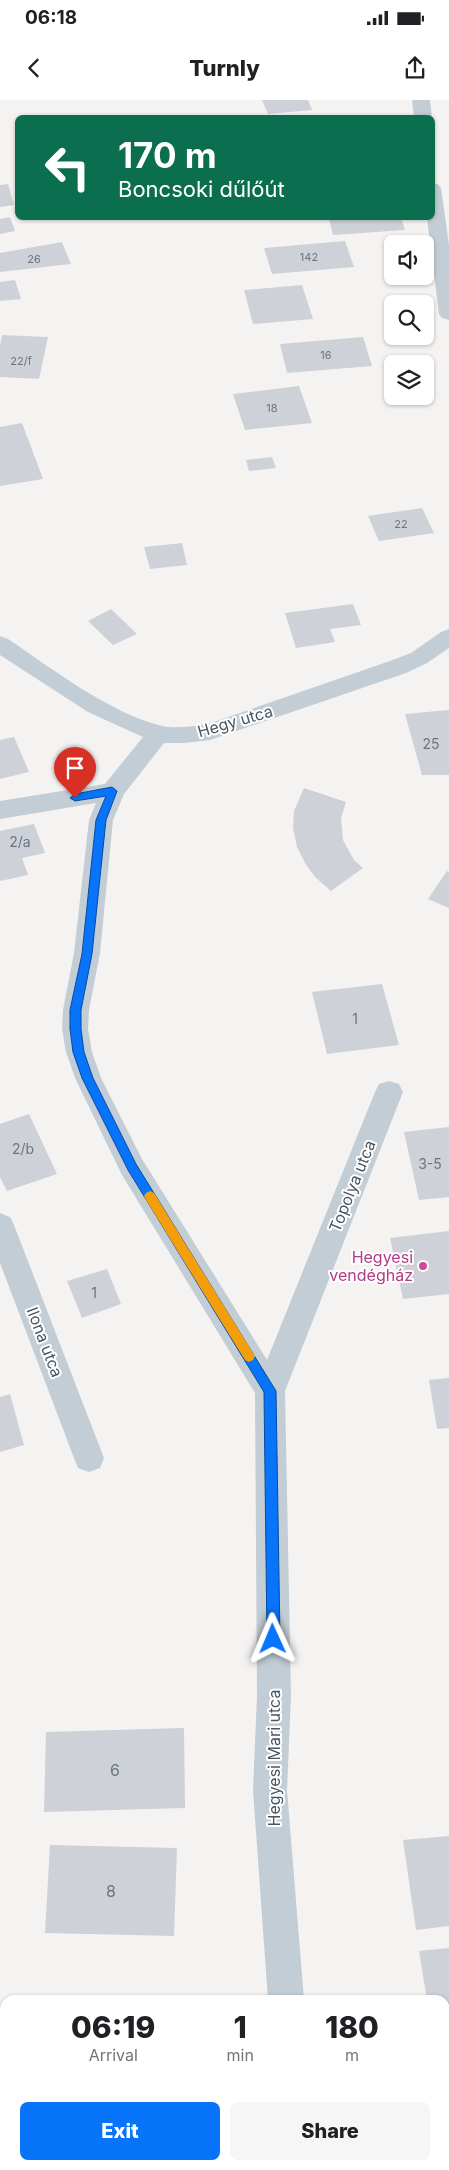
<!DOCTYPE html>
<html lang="en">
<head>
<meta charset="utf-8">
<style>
	:root { --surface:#fff; --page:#f6f6f6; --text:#202124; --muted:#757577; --accent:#0874f9 }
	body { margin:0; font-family:Inter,sans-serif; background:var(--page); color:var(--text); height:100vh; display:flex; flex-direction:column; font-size:19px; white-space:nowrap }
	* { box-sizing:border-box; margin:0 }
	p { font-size:16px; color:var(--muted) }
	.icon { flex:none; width:28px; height:28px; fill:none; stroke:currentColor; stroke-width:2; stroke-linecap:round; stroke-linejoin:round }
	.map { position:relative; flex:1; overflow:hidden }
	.panel { position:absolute; left:0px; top:1895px; width:450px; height:175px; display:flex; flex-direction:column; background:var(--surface); border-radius:15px 15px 0 0; box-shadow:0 1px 4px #0004 }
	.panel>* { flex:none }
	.guide { position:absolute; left:15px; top:15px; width:420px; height:105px; border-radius:8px; box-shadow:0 1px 4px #0004; background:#0b6e4f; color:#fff; overflow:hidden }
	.fabs { position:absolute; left:384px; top:135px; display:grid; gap:10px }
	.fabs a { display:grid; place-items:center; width:50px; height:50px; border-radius:8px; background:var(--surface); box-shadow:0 1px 4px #0004; font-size:25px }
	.pin { position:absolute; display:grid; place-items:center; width:42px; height:42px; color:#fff; margin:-51px -21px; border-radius:50% 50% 50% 0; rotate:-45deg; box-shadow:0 0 5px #0007 }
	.pin .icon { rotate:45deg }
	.me { position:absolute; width:55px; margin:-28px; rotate:359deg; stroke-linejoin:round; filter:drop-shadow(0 0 4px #0008) }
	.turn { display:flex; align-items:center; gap:18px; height:105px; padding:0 20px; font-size:22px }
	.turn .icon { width:65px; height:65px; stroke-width:2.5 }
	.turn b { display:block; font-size:35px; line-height:42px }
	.eta { display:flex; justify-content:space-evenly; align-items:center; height:85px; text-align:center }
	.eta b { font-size:30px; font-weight:800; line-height:35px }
	.primary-button { display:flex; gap:10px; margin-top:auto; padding:10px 20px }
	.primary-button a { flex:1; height:58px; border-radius:8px; background:var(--accent); color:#fff; font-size:20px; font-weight:800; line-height:58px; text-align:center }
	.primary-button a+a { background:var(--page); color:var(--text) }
	.status { display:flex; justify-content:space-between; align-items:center; height:35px; padding:0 25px; background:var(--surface); direction:ltr }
	.status svg { height:14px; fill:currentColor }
	header { display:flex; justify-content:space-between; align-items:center; height:65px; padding:0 20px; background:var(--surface); font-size:22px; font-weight:800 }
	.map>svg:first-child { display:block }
	.building { fill:#ced1d8 }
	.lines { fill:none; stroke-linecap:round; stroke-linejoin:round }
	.minor { fill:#c2cdd5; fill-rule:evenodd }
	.route { fill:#0874f9; stroke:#054ba2 }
	.slow { fill:#f59e0b }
	.hotel-dot { fill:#d1479c; stroke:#fff; stroke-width:2 }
	.labels { text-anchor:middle; stroke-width:4; stroke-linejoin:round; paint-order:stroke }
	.far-number-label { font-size:11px; fill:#6a7580 }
	.number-label { font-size:14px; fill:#6a7580 }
	.street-label { font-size:16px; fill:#485662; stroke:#fff }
	.hotel-label { font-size:16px; fill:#b23c85; stroke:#fff; text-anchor:end }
	.near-number-label { font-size:16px; fill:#6a7580 }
</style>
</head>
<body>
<div class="status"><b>06:18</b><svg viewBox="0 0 49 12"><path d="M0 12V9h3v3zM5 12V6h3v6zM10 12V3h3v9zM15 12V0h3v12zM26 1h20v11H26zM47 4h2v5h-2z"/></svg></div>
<header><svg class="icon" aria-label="back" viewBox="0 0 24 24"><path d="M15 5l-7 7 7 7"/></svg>Turnly<svg class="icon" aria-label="share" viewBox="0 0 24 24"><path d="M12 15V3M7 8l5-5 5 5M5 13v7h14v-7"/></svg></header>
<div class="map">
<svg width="449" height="2070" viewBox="0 0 449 2070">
	<rect width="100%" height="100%" fill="#f5f2f2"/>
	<g class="building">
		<path d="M262,0H308L312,10L268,14Z"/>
		<path d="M8,84L14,105L0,107V85Z"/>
		<path d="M10,117L15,131L0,134V119Z"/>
		<path d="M329,118H401L405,130L333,135Z"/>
		<path d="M345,141L354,167L272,174L264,148Z"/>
		<path d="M62,142L71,164L0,172V153Z"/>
		<path d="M15,180L21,199L0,201V182Z"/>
		<path d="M302,185L313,219L253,224L244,190Z"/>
		<path d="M2,235L48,237L39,279L0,277V246Z"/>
		<path d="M363,237L372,266L287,273L280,244Z"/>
		<path d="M299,286L312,323L245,330L233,294Z"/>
		<path d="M22,323L43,379L0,386V327Z"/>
		<path d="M272,357L276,368L249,371L246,360Z"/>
		<path d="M422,408L434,433L379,441L368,416Z"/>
		<path d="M182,443L187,465L150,469L144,447Z"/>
		<path d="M353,504L361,525L330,529L335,542L296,548L285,513Z"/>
		<path d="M111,509L137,534L113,545L88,521Z"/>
		<path d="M449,610V675H422L405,614Z"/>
		<path d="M14,637L29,672L0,679V640Z"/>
		<path d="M304,688L346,702L341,718L343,740L354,760L363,768L331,791L315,777L305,763L297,747L293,728L294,711Z"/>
		<path d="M34,724L45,753L22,758L28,775L0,781V731Z"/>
		<path d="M447,771L449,772V808L428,799Z"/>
		<path d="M382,884L399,945L327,954L312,892Z"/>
		<path d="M29,1014L57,1074L7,1091L0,1077V1024Z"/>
		<path d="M449,1027V1097L419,1100L404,1032Z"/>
		<path d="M449,1131V1194L403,1199L390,1138Z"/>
		<path d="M107,1169L121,1204L82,1218L67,1181Z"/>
		<path d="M449,1278V1328L437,1329L429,1280Z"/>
		<path d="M10,1294L24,1345L0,1352V1297Z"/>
		<path d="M184,1628L185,1708L44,1712L46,1632Z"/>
		<path d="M449,1736V1826L416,1830L403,1740Z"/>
		<path d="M50,1745L177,1748L174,1836L45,1833Z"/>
		<path d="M449,1848V1948H445V1900H427L419,1851Z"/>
		<rect x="0" y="1974" width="5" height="39"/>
		<path d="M37,2065H130V2070H36Z"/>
	</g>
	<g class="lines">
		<g class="minor">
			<path d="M412,0H430L432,18H414Z"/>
			<path d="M432,83L438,84L441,88L449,145V220L442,218L439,214L427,118H432Z"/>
			<path d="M449,529V548L427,563L406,573L210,640L184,643H164L124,694L113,720L100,853L89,910L88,929L92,952L101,978L142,1059L267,1260L375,992L379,984L389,981L399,984L403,992L285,1291L291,1596L287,1690L304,1900H268L253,1690L257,1596L255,1293L122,1075L75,978L66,952L62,929L63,910L74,853L89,720L96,703L0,719V701L105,684L143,637L88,612L0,555V536L8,539C51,568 111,614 162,626C177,629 193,626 208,624L390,561L411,553L441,532Z"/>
			<path d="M0,1113L10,1117L14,1125L104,1358L100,1368L89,1372L78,1368L74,1358L0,1163Z"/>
			<rect x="283" y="2065" width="38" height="5"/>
		</g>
	</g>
	<path class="route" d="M112,687L117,691L106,720L92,854L81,910V929L84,952L93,978L136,1064L276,1291L280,1539L278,1544L273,1546L269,1544L267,1539L264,1292L128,1070L82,978L73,952L70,929V910L82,854L96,720L106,696L75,701L70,698L75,694Z"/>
	<path class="slow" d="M150,1091L154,1093L253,1253L255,1256L253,1260L249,1262L245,1260L146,1100L144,1096L146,1093Z"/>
	<circle class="hotel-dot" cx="423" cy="1166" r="5"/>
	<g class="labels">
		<g class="far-number-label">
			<text x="309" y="161">142</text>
			<text x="34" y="163">26</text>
			<text x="326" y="259">16</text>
			<text x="21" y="265">22/f</text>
			<text x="272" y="312">18</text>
			<text x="401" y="428">22</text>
		</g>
		<g class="number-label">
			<text x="431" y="649">25</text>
			<text x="20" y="747">2/a</text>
			<text x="355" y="924">1</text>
			<text x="23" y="1054">2/b</text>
			<text x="430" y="1069">3-5</text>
			<text x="94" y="1198">1</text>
		</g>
		<g class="street-label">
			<text transform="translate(235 621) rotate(-16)" y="6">Hegy utca</text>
			<text transform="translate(352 1086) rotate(-68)" y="6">Topolya utca</text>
			<text transform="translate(45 1242) rotate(69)" y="6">Ilona utca</text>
			<text transform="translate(274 1658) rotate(-90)" y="6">Hegyesi Mari utca</text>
		</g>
		<g class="hotel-label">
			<text x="413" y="1163">Hegyesi<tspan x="413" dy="18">vendégház</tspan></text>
		</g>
		<g class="near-number-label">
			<text x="115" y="1676">6</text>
			<text x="111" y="1797">8</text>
		</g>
	</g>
</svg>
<div class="fabs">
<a><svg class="icon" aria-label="sound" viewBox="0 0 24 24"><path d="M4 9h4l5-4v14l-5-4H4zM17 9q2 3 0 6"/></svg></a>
<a><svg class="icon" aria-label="search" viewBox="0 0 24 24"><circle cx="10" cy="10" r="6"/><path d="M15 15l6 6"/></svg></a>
<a><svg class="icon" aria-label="layers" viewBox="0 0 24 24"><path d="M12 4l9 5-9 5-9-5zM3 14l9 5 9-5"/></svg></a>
</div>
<div class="pin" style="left:75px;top:698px;background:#d93025"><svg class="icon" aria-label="arrive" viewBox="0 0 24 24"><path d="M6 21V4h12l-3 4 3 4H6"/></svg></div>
<svg class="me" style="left:273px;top:1539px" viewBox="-20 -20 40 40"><path d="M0-17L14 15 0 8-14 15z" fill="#0874f9" stroke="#fff" stroke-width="4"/></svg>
<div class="guide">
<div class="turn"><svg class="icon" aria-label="left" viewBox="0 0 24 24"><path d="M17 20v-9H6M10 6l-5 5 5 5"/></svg><div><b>170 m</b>Boncsoki dűlőút</div></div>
</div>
<section class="panel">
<div class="eta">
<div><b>06:19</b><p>Arrival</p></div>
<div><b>1</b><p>min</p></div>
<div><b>180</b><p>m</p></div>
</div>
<div class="primary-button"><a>Exit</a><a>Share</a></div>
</section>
</div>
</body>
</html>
